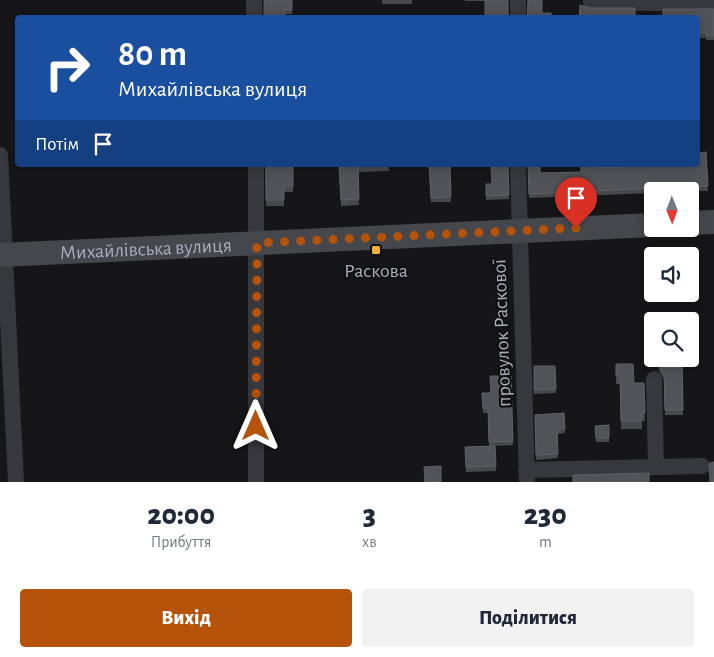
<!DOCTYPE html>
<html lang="uk">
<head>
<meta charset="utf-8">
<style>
	:root { --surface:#fff; --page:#f2f2f3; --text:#1f2937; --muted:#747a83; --accent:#b45309 }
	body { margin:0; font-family:"Alegreya Sans",sans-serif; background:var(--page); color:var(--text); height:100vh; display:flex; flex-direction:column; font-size:19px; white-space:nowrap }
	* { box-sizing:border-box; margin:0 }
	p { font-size:16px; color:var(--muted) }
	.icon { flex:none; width:28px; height:28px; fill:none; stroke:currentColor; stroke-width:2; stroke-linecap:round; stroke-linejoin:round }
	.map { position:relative; height:482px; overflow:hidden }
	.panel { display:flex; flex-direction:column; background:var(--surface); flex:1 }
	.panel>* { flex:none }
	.guide { position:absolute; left:15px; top:15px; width:685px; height:152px; border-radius:5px; box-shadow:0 2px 12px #0003; background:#1a4fa0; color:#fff; overflow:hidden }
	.needle { width:32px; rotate:179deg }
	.controls { position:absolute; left:644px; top:182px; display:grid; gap:10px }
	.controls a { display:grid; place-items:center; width:55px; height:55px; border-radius:5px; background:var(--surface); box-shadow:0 2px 12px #0003; font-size:25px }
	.pin { position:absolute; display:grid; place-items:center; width:42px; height:42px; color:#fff; margin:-51px -21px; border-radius:50% 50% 50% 0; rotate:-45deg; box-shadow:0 0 5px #0007 }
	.pin .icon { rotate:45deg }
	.me { position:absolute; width:55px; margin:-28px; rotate:0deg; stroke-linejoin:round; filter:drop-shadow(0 0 4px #0008) }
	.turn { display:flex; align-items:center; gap:18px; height:105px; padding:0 20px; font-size:22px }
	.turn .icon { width:65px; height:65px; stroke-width:2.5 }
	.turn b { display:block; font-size:35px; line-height:42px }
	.then { display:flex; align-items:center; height:48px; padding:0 20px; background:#0003; gap:10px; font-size:19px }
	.eta { display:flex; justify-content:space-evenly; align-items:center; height:85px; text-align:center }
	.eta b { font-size:30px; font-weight:800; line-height:35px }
	.action { display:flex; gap:10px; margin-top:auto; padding:10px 20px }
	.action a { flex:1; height:58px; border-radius:5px; background:var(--accent); color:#fff; font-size:20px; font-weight:800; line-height:58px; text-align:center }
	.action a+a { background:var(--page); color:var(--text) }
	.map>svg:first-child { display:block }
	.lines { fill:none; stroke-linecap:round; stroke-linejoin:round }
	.street { stroke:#37383d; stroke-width:16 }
	.secondary { stroke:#45474d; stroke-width:24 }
	.wall { fill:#47494d }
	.building { fill:#525359; stroke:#5f6168 }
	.route { stroke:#b45309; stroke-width:9; stroke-dasharray:0 16.2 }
	.poi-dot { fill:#f2b134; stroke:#111113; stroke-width:2 }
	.labels { text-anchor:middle; stroke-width:4.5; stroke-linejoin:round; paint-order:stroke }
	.street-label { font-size:20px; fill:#a8adb8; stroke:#111113 }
	.poi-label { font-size:20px; fill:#a8adb8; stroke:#111113 }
</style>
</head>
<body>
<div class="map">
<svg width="714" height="482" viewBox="0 0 714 482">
	<rect width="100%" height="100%" fill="#161618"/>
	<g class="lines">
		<g class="street">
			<path d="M254,0V18"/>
			<path d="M591,2L714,4"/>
			<path d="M518,18V0"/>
			<path d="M0,155L16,482"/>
			<path d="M256,165V482"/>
			<path d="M518,165L527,482"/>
			<path d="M654,379L656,467"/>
			<path d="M526,470L702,466"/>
		</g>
		<g class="secondary">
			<path d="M690,223L714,222"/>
			<path id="s1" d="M0,255L652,225"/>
		</g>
	</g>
	<g class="wall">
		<path d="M264,0H292V14H285Z"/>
		<rect x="382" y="0" width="30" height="4"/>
		<path d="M465,0H508L485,1H465Z"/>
		<path d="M714,9V40H706V38H698V18Z"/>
		<path d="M706,152L708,191H683V188H658V191H652V193L529,198L528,165L540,173L581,172L597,167L698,165Z"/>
		<path d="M265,165H293V192H284V206H266Z"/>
		<path d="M339,165H389V171L358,172L359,205L341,206Z"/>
		<path d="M429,165H450L451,202H431Z"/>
		<path d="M508,165L509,199L486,200V184H492Z"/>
		<path d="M659,359H682L683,415H665L664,379L659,371Z"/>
		<path d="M616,364L634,383H644L645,421H642V429H621L620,384H616Z"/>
		<path d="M534,366H555L556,393L534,394Z"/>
		<path d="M511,376L513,445L489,446L488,413H483L482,393H490Z"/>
		<path d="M564,413L565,433L557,434L558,458L536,460L535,415Z"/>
		<path d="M609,425V442H596L595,426Z"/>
		<path d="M495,446L496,471L466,472L465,447Z"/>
	</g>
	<g class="building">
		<path d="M264,0H292V10H285V18H264Z"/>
		<path d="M485,0H508V14L510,18H485Z"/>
		<path d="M528,0H542V13H551V18H527Z"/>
		<path d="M580,5L591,8H635V18H579Z"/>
		<path d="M663,9H714V36L706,35V33H698V18H663Z"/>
		<path d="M706,152L708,186L683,187V183L658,184V188L529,194L528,165H540V173L581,172V165H597V167L698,165V153Z"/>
		<path d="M266,165H293V186H284V200H266Z"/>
		<path d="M339,165H383L358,166L359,199L341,200Z"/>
		<path d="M429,165H450L451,197L431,198Z"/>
		<path d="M491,165H508L509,195L486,196V184H492Z"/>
		<path d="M659,359H682L683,410H665L664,374L659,366Z"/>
		<path d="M616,364H633L634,383H644L645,413H642V421H621L620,376H616Z"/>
		<path d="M534,366H555L556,389L534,390Z"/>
		<path d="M490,376H511L513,441L489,442L488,408H483L482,393H491Z"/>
		<path d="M564,413L565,429H557L558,454L536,455L535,415Z"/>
		<path d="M609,425V438H596L595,426Z"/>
		<path d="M495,446L496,466L466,467L465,447Z"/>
		<path d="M714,462V482H710L709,464L710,463Z"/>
		<path d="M441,466V482H425L424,467Z"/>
		<path d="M649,473V482H573V475Z"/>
	</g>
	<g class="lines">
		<path class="route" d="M256,426L257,243L576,228"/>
	</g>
	<rect class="poi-dot" x="371" y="245" width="10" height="10" rx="2.5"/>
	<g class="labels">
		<g class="street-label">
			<text dy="7" stroke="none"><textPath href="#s1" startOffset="146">Михайлівська вулиця</textPath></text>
			<text transform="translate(501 333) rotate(-92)" y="7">провулок Раскової</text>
		</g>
		<g class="poi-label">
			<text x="376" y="277">Раскова</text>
		</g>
	</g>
</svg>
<div class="controls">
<a><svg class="needle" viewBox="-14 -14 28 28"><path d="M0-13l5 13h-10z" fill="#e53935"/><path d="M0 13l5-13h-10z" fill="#747a83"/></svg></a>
<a><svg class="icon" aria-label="sound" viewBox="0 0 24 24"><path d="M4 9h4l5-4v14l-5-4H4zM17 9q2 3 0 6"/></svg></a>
<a><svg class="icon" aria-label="search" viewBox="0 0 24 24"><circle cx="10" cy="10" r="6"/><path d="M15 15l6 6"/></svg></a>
</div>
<div class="pin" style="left:576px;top:228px;background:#d93025"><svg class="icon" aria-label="arrive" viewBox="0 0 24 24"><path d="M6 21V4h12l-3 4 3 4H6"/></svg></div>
<svg class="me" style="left:256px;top:426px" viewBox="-20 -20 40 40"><path d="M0-17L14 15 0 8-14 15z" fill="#b45309" stroke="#fff" stroke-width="4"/></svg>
<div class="guide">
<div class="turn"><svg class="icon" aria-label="right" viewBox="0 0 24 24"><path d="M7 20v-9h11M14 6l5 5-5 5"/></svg><div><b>80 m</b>Михайлівська вулиця</div></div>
<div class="then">Потім<svg class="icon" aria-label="arrive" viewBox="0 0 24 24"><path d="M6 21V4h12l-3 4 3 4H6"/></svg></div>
</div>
</div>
<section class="panel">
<div class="eta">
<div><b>20:00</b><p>Прибуття</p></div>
<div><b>3</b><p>хв</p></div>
<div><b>230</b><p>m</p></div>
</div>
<div class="action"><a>Вихід</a><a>Поділитися</a></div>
</section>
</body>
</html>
